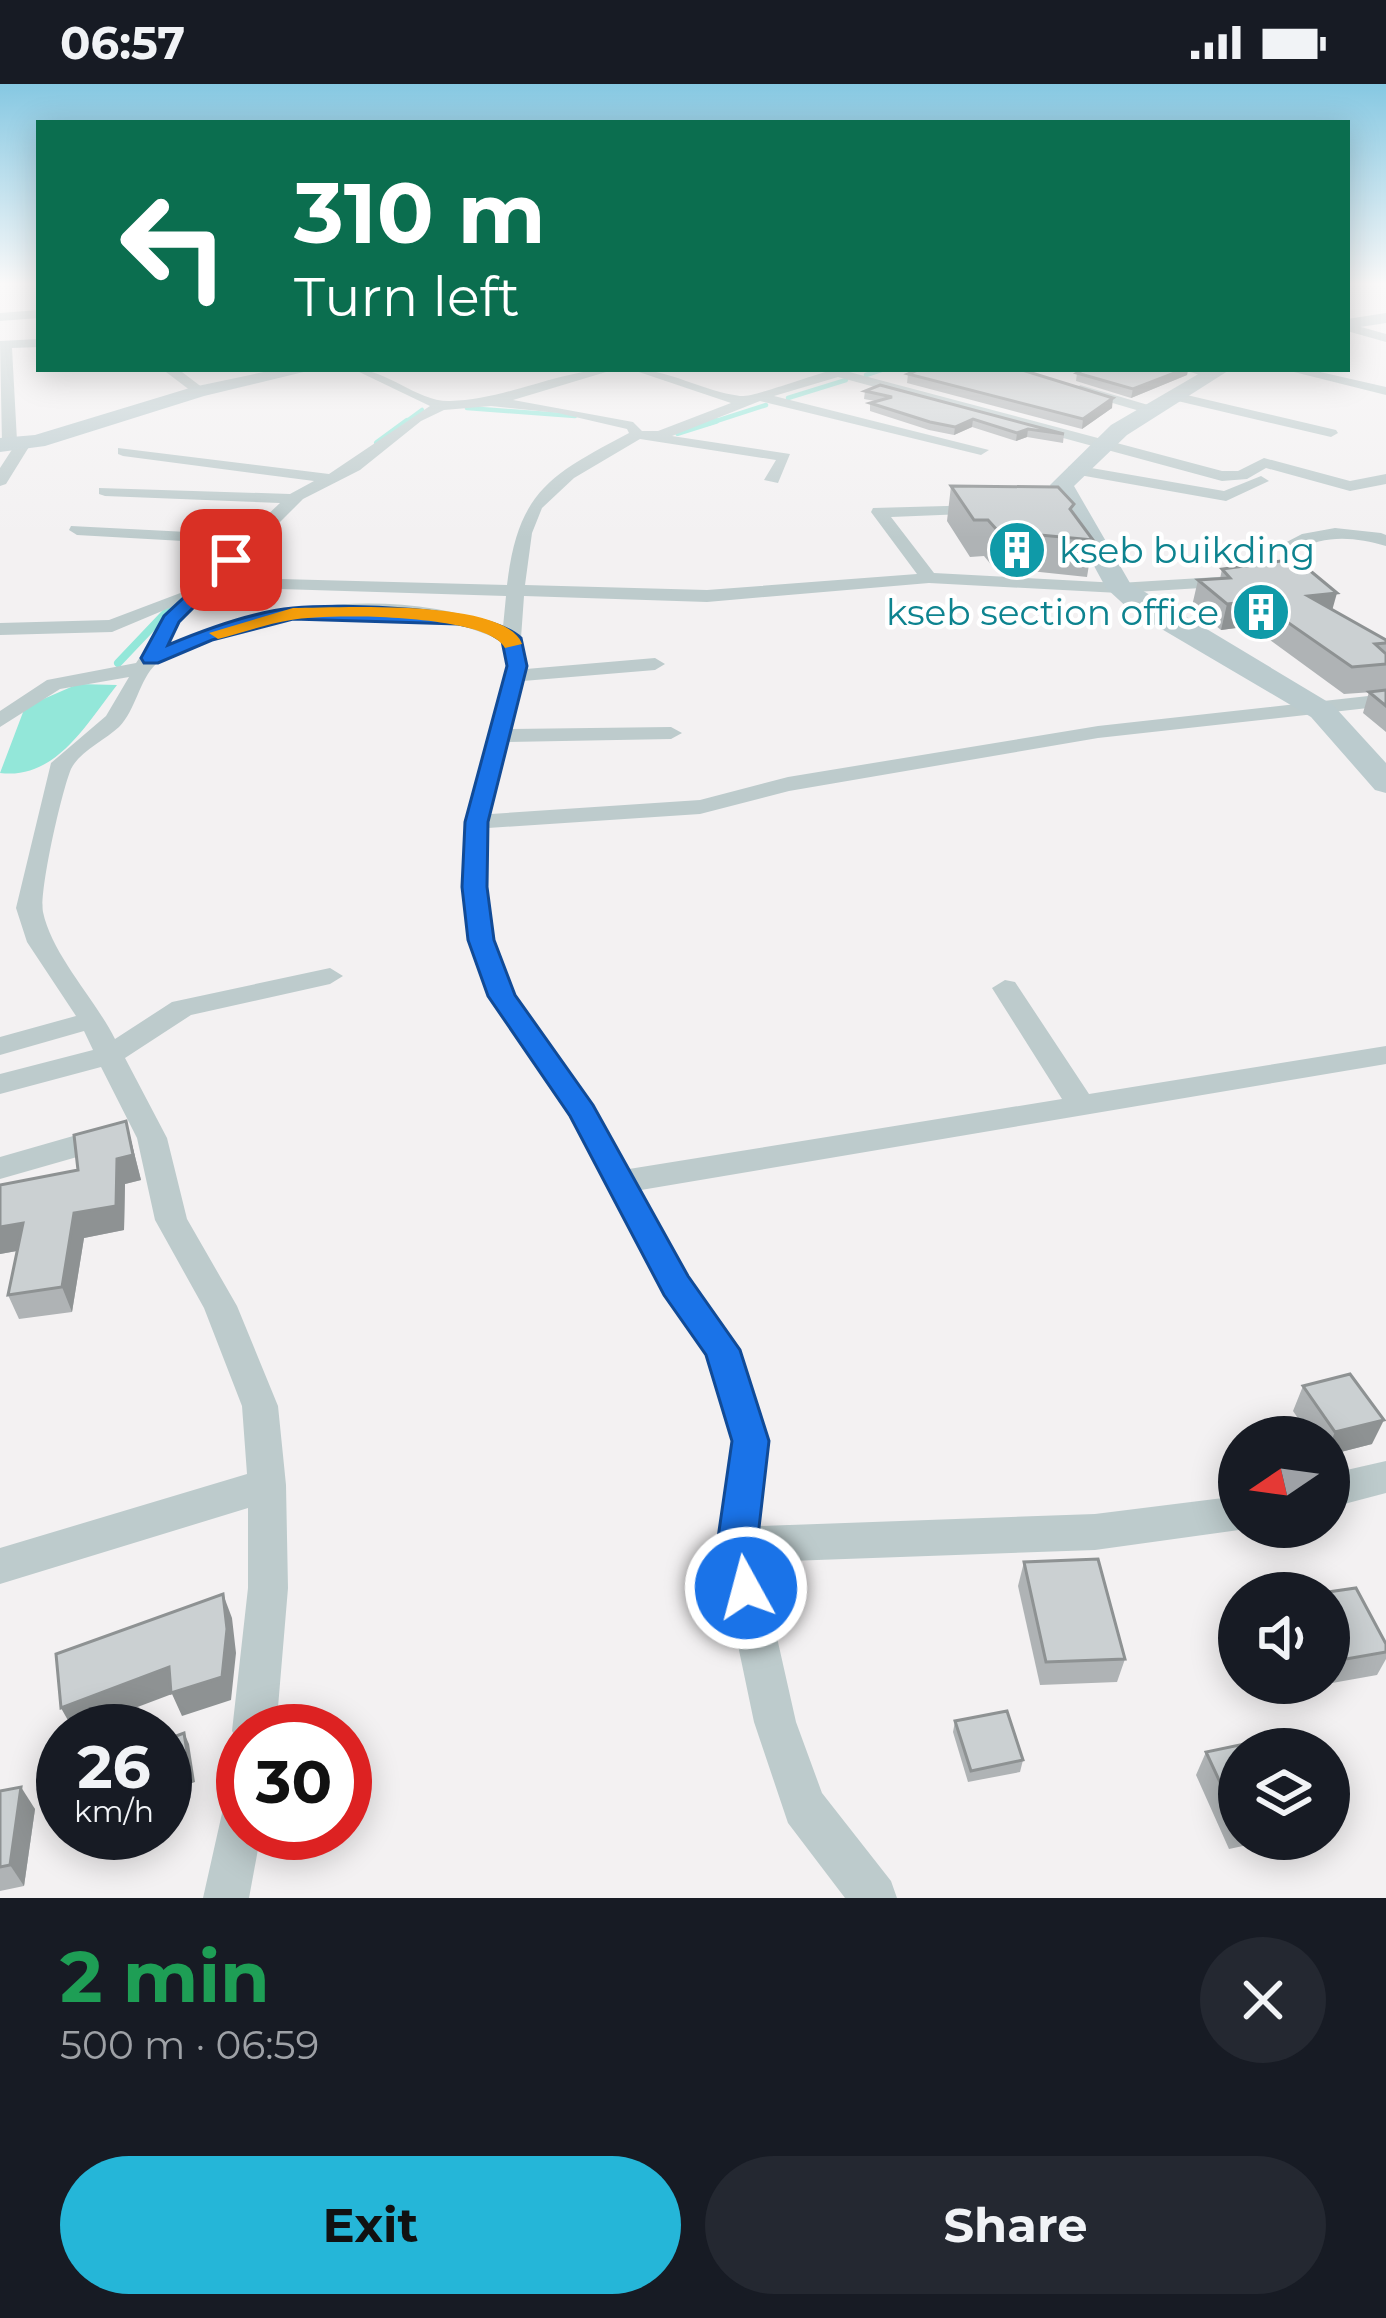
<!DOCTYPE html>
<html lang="en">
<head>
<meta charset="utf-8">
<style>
	:root { --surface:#171b24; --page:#242831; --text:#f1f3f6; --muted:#9ea1a6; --accent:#25b6d8 }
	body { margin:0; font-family:Montserrat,sans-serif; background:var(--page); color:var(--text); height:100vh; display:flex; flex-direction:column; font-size:45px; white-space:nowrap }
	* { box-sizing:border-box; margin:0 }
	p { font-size:39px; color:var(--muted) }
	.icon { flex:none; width:66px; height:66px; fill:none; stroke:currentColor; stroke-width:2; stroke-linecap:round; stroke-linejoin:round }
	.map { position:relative; height:1814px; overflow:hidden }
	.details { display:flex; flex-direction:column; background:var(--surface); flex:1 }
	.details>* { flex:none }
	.guide { position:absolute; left:36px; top:36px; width:1314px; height:252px; border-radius:0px; box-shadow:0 6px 30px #0003; background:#0b6e4f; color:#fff; overflow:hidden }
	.needle { width:78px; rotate:257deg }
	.controls { position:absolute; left:1218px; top:1332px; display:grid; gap:24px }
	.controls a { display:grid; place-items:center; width:132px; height:132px; border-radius:50%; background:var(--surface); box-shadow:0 6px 30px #0003; font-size:60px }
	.speed { position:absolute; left:36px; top:1620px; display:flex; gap:24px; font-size:60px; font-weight:700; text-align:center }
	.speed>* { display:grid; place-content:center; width:156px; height:156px; border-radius:50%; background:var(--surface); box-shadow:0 6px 30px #0003; line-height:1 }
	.speed small { font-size:30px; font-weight:400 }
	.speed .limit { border:18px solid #d22; background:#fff; color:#111 }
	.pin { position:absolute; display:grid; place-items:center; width:102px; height:102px; color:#fff; margin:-51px; border-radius:24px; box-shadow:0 6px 18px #0006 }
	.me { position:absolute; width:132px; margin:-66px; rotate:353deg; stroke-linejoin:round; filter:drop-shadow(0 0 9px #0008) }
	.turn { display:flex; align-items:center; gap:42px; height:252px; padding:0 60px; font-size:54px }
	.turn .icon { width:156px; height:156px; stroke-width:2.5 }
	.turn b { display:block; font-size:84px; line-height:102px }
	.round { display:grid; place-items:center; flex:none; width:126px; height:126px; border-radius:63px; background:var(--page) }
	.headline { display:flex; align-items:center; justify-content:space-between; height:204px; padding:0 60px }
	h1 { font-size:72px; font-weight:700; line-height:90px; color:#1e9e55 }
	.action { display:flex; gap:24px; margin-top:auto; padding:24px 60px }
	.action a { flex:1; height:138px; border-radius:72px; background:var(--accent); color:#111; font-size:48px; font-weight:700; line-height:138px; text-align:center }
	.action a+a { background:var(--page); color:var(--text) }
	.status { display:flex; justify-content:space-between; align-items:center; height:84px; padding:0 60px; background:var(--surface); direction:ltr }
	.status svg { height:33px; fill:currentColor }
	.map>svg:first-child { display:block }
	.water { fill:#93e7d9 }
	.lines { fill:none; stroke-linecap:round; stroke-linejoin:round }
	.stream-far2 { stroke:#93e7d9; stroke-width:4.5 }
	.stream-far1 { stroke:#93e7d9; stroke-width:6 }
	.stream { stroke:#93e7d9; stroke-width:8 }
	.street { fill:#bdcbcc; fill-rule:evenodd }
	.secondary { fill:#bbcbce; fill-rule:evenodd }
	.wall { fill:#afb3b5 }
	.shaded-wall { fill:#8e9293 }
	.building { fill:#cbd0d2; stroke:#8e9293; stroke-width:3 }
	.route { fill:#1a73e8; stroke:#114b97; stroke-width:3 }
	.slow { fill:#f59e0b }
	.labels { text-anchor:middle; stroke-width:9; stroke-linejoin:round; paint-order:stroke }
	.far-culture-label { font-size:36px; fill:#0d838f; stroke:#fff; text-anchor:start }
</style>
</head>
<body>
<div class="status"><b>06:57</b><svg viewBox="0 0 49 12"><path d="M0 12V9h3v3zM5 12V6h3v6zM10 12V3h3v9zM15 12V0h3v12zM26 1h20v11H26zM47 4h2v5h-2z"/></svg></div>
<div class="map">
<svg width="1386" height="1814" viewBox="0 0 1386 1814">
	<rect width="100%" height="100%" fill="#f3f1f2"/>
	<path class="water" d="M78,600L117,601C86,640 56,696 0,689L25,623Z"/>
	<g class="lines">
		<g class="stream-far2">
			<path d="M866,291L884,285"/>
			<path d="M788,314L846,296"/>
			<path d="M467,324L575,332"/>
			<path d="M403,340L422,326"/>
			<path d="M707,340L766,321"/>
		</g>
		<g class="stream-far1">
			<path d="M678,349L716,337"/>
			<path d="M377,359L407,337"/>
		</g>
		<path class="stream" d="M118,579L175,519"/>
		<g class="street">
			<path d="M39,226V234L0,237V229Z"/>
			<path d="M1347,239L1386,250V258L1347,247Z"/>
			<path d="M39,255V263L12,264L17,357L24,353L32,358L6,400L0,402V384L13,364L2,360L0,257Z"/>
			<path d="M162,285H178L207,307L195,310Z"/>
			<path d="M353,285C388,285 417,318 450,317C507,316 559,285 616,285L513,316L633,338L642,347H658L731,319L630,285C669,285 702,307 740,312C753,314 816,289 838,285L1222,387H1238L1264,374L1350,397L1386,390V400L1350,407L1266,384L1247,395L1222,397L838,293L774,312L989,366L981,371L760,317L672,352L790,370L778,399L764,396L776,376L640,355L574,394L542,424L532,449L525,501L707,506L917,490L871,428L873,424L983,421L991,426L989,429L891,433L934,489L1119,499L1234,492L1243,497L1234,502L1119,509L929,499L707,518L524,512L521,554L526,585L655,574L665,580L655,586L523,597L511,645L671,643L682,649L671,655L508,658L491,730L700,716L788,693L1098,642L1386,610V622L1098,654L789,707L700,730L488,744L486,803L494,856L515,911L593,1021L629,1085L1062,1015L992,904L1005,896L1015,898L1089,1010L1386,962V980L641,1106L688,1192L740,1266L768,1357L759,1442L1095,1430L1239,1412V1443H1248L1239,1446L1095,1466L760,1478L796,1638L822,1709L891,1797L897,1814H845L788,1739L754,1638L717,1461L732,1357L707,1271L664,1210L570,1032L488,912L468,856L462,803L465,738L507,582L502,557C410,514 290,526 198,562C186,567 165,571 156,580C139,596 136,626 119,643C105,656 79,668 71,685C62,706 39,807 43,828C52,871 95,915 115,955L172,918L330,884L343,892L330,900L191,931L125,974L167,1054L187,1135L237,1222L278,1322L286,1401L288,1504L276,1647H243V1664L232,1647L248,1504V1424L0,1500V1464L247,1390L242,1322L204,1224L155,1136L137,1054L101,983L0,1010V990L93,966L84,947L0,971V953L76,932L27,858L16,824L51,679L106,632L129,593L60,605L0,643V627L47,596L136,579L174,522L112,548L0,551V539L109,536L191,505L236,460L77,451L69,446L71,442L246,451L280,419L105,412L99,410V404L290,410L314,397L123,372L118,370V364L329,390L430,322ZM491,322L558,329L627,345L629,349C550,391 518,407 507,501L280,495L271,500L280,505L506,512L503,543C393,502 272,519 167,561L179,539L303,415L360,386L421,337L444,326Z"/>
			<path d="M1182,285H1204L1218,291L1211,295Z"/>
			<path d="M1282,285H1307L1386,303V311Z"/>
			<path d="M1080,301L1155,323L1157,326L1150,330L1075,308Z"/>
			<path d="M1174,308L1336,346L1338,349L1331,353L1169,315Z"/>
			<path d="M1074,381L1224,407L1261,392L1269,397L1226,417L1068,389V383Z"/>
			<path d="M1335,444L1381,449L1386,451V462C1355,453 1325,450 1296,467L1300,490L1266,498V490L1284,483L1281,461L1302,450Z"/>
			<path d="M108,1042L119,1045L123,1053L119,1061L0,1095V1073Z"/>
			<path d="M1386,1377V1409L1329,1424V1390Z"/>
			<path d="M243,1701V1749H261L249,1814H203L227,1707Z"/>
		</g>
		<g class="secondary">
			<path d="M1386,229V239L1347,245V235Z"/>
			<path d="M278,285H316L204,312L45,362L0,368V354L35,351L193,303Z"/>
			<path d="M1207,285H1231L1127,351L1074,402L1130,499L1333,621L1386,679V709L1375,706L1311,633L1131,527L1106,504L1050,401L1111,341Z"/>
		</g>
	</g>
	<g class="wall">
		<path d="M1085,285H1188L1187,291L1131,314L1076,297L1077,289Z"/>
		<path d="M908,290L1112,324L1082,345L907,299Z"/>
		<path d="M865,307L1064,350L1063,359L1027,353L1016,357L972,343L954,351L929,346L870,327V319L875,317L864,315Z"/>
		<path d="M951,402L1073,429L1093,456L1087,493L993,483L984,472L970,473L947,437Z"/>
		<path d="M1222,485L1332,525L1386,556V648L1363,629L1369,608H1373L1344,610L1251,542L1221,546L1192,522L1198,496L1220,495Z"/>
		<path d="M126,1037L141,1096L125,1100L124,1146L84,1154L72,1228L19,1235L8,1211L17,1167L0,1170V1101L78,1086Z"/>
		<path d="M1303,1302L1372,1360L1329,1371V1353H1311L1293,1327Z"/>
		<path d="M1024,1478L1125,1575L1117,1598L1040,1601L1018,1502Z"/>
		<path d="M1329,1509L1386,1560V1575L1377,1591L1304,1604L1302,1599H1329Z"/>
		<path d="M955,1637L1023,1676L1020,1688L968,1698L953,1648Z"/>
		<path d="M1239,1665V1755H1275L1229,1765L1196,1691L1206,1668Z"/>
		<path d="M0,1707L35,1725L24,1802L0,1807Z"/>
	</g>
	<g class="shaded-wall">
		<path d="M1185,285H1188L1187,291L1131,314L1133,305Z"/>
		<path d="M1113,314L1112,324L1082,345L1083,335Z"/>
		<path d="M973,335L972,343L954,351L955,343Z"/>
		<path d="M1028,345L1027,353L1016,357L1017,349Z"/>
		<path d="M1337,509L1330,534L1308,512Z"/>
		<path d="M1257,517L1251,542L1221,546L1227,520Z"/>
		<path d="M126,1037L141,1096L125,1100L124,1146L84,1154L72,1228L62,1203L74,1129L117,1075Z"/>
		<path d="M23,1139L33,1164L0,1170V1143Z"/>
		<path d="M1384,1336L1372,1360L1329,1371V1362L1335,1348Z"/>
		<path d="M223,1510L232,1534L236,1569L231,1616L182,1632L172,1610L74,1647L61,1624Z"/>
		<path d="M184,1649L189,1660L195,1698L165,1709V1696Z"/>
		<path d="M21,1703L35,1725L24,1802L10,1781Z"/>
	</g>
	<g class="building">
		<path d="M920,285H1019L1113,314L1083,335L908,290Z"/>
		<path d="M1085,285H1185L1133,305L1077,289Z"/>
		<path d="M880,301L1064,350L1028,345L1017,349L973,335L955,343L930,338L870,319L892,313L865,307Z"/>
		<path d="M951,402L1058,403L1074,420L1070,425L1093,456L998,447L988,436H974Z"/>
		<path d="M1296,475L1337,509L1308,512L1386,556V559L1375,560L1386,570V580L1352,583L1257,517L1227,520L1198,496L1230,494L1222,485Z"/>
		<path d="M1386,606V622L1369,608Z"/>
		<path d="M126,1037L133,1071L117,1075L116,1122L74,1129L62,1203L8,1211L23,1139L0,1143V1101L78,1086L74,1051Z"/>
		<path d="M1350,1290L1384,1336L1335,1348L1303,1302Z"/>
		<path d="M1098,1475L1125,1575L1046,1578L1024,1478Z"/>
		<path d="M1356,1504L1386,1560V1568L1329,1578V1509H1321Z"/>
		<path d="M223,1510L227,1545L222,1593L171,1609L169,1583L61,1624L56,1570Z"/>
		<path d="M1007,1627L1023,1676L971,1687L955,1637Z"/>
		<path d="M184,1649L190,1687L165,1696V1656Z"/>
		<path d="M1278,1653L1284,1665H1239V1739L1206,1668Z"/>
		<path d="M21,1703L10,1781L0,1783V1707Z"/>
	</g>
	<linearGradient id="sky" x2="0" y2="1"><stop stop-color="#86c8e2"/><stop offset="0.44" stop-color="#faf9f9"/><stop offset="1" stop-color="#faf9f9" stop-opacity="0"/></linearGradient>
	<rect width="1386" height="454" fill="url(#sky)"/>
	<path class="route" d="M231,470L240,476L237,480L179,538L168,561C206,545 252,528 293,524C340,519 489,523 521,554L527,582L488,738L487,803L494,856L515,911L593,1021L688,1192L740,1266L769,1357L757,1461L767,1504L761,1517L746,1522L732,1517L717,1461L732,1357L706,1271L664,1211L570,1032L488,912L468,856L462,803L465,738L507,582L502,557L483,545L458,540L293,535L212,556L158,579H144L141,574L164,532Z"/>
	<path class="slow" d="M293,524C338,524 505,514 522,560L505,564C488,530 329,529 291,536C266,540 242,549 218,555L209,549Z"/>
	<defs>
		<symbol id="building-disc" viewBox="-11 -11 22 22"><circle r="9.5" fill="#0f9aa8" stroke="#fff"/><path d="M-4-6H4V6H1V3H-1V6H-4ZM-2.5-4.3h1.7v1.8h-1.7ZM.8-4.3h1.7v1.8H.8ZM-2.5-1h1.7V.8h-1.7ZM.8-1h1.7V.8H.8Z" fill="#fff"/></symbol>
	</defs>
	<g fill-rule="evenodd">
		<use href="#building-disc" x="984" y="433" width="66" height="66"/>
		<use href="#building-disc" x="1228" y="495" width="66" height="66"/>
	</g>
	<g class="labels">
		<g class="far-culture-label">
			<text x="1059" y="479">kseb buikding</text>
			<text x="1219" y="541" text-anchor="end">kseb section office</text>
		</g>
	</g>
</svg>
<div class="controls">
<a><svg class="needle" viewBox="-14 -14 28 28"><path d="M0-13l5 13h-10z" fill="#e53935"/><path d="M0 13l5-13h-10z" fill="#9ea1a6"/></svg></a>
<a><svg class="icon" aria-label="sound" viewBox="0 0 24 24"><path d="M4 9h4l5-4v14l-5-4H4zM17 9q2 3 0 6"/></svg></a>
<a><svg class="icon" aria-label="layers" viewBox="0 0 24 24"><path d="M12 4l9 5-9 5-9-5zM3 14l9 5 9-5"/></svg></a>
</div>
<div class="speed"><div>26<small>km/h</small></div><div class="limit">30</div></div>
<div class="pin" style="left:231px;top:476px;background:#d93025"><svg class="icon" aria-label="arrive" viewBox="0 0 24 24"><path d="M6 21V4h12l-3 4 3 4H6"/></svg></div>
<svg class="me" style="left:746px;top:1504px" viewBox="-20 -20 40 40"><circle r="17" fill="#1a73e8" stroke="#fff" stroke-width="3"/><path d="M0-11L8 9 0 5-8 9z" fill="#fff"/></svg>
<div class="guide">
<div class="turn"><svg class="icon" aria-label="left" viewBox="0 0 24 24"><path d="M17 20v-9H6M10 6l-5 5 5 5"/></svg><div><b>310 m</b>Turn left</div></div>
</div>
</div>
<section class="details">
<div class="headline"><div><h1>2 min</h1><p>500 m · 06:59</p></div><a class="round"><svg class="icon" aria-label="close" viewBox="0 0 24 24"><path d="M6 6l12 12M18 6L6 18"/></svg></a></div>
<div class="action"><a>Exit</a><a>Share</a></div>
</section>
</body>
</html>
